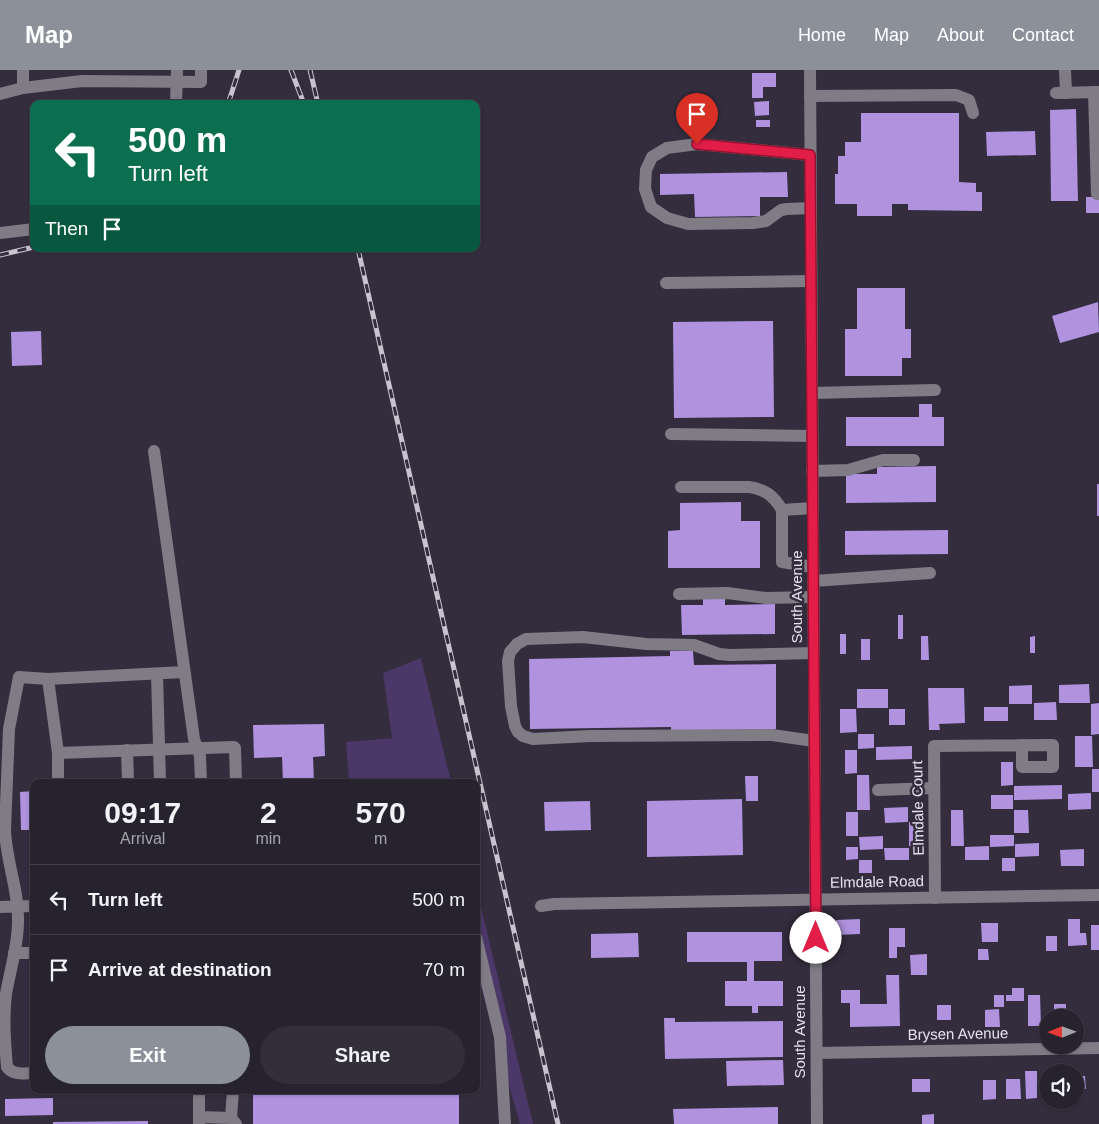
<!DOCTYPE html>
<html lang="en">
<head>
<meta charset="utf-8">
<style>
	:root { --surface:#26222e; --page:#322f3a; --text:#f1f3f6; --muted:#a4a4aa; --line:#423f4a; --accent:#8c9099 }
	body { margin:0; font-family:Helvetica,sans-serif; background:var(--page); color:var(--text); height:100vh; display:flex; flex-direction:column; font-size:19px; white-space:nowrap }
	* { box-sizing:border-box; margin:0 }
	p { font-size:16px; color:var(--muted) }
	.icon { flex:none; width:28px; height:28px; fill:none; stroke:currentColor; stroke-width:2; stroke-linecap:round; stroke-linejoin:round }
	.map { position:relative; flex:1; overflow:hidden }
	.details { position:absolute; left:30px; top:709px; width:450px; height:315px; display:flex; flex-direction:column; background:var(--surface); border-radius:10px; box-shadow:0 1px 4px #0004,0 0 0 1px var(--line) }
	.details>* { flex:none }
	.top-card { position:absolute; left:30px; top:30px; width:450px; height:152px; border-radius:10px; box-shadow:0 1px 4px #0004,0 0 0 1px var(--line); background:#0b6e4f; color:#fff; overflow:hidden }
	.needle { width:32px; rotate:269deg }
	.buttons { position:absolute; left:1039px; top:939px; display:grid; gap:10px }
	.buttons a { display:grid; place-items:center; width:45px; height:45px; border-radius:50%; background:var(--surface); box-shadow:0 1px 4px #0004,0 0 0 1px var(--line); font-size:25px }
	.pin { position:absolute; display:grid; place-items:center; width:42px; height:42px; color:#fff; margin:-51px -21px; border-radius:50% 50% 50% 0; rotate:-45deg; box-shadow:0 0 5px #0007 }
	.pin .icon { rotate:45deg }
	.me { position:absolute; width:55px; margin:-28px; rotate:0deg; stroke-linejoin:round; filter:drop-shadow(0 0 4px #0008) }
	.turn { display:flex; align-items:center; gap:18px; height:105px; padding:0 15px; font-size:22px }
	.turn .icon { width:65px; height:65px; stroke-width:2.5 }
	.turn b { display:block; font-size:35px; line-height:42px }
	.then { display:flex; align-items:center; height:48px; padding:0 15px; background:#0003; gap:10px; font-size:19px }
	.eta { display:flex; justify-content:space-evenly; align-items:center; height:85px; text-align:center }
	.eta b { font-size:30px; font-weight:600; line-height:35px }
	.cta { display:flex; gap:10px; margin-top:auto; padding:10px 15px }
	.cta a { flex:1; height:58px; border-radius:30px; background:var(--accent); color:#fff; font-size:20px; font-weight:600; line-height:58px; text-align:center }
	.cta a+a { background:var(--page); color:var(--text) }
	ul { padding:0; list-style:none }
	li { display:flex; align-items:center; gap:15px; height:70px; padding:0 15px; border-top:1px solid var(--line) }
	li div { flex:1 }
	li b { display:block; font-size:19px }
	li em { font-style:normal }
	header { display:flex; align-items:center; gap:30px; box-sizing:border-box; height:70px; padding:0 25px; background:var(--accent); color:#fff }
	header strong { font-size:24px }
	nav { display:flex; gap:28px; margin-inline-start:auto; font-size:18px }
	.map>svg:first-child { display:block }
	.green { fill:#4c3769 }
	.building { fill:#b092df }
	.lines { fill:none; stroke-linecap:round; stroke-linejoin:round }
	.minor { stroke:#7f7c85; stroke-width:12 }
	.rail-casing { stroke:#c7c4d0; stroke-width:5 }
	.rail { stroke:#332d3e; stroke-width:3; stroke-dasharray:9; stroke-linecap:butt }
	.route-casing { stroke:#92132f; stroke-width:12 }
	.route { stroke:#e11d48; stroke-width:9 }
	.labels { text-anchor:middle; stroke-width:5; stroke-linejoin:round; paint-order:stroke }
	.street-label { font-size:15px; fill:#e6e3ee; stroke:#332d3e }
</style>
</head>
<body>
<header>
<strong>Map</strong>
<nav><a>Home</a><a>Map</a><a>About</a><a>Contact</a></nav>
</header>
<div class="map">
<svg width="1099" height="1054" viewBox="0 0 1099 1054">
	<rect width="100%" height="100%" fill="#332d3e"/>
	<g class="green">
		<path d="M421,588L451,712H349L346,672L392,668L383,603Z"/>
		<path d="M476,816L533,1054H520L476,899Z"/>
	</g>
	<g class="building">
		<path d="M752,3H776V17H763V28H752Z"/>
		<path d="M769,31V45L755,46L754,32Z"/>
		<path d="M1076,39L1078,131H1051L1050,40Z"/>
		<path d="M861,43H959V112L976,113V122H982V141L908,140V134H892V146H857V134H835V104H838V86H845V72H861Z"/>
		<rect x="756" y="50" width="14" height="7"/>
		<path d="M1035,61L1036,85L987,86L986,62Z"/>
		<path d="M787,102L788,127H760V146L695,147L694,124L660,125V104Z"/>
		<rect x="1086" y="127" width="13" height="16"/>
		<path d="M857,218H905V259H911V288H902V306H845V259H857Z"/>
		<path d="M1098,232L1099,262L1060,273L1052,246Z"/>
		<path d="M773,251L774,347L674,348L673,252Z"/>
		<path d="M41,261L42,295L12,296L11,262Z"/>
		<path d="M919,334H932V347H944V376H846V347H919Z"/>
		<path d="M936,396V432L846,433V404H877V397Z"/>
		<rect x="1097" y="414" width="2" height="32"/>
		<path d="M741,432V451H760V498H668V461L680,460V433Z"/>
		<path d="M948,460V484L845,485V461Z"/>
		<path d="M725,526V535L775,534V564L682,565L681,535H703V527Z"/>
		<rect x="898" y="545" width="5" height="24"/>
		<rect x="840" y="564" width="6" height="20"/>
		<path d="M921,566H928L929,590H921Z"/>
		<path d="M1035,566V583H1030V567Z"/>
		<rect x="861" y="569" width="9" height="21"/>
		<path d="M670,581H693L694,595L776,594V659L671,661V657L530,659L529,589L670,586Z"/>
		<path d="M1089,614L1090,633H1059V615Z"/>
		<path d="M1032,615V634H1009V616Z"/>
		<path d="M928,618H964L965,653L939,654L940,660H929Z"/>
		<rect x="857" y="619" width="31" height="19"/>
		<path d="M1056,632L1057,650H1034V633Z"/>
		<path d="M1099,633V664L1091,665V634Z"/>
		<rect x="984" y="637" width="24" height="14"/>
		<path d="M840,639H856L857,662L840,663Z"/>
		<rect x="889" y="639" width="16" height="16"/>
		<path d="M324,654L325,686L313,687L314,712H283L282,687L254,688L253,655Z"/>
		<path d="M858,664H874V678L858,679Z"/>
		<path d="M1075,666H1092L1093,697H1075Z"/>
		<path d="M912,676V689L876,690V677Z"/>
		<path d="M845,680H857V703L845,704Z"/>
		<path d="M1001,692H1013V715L1001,716Z"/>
		<rect x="1092" y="699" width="7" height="23"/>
		<path d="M857,705H869L870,740H857Z"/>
		<path d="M745,706H758V731H746Z"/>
		<rect x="75" y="710" width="39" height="2"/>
		<path d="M1062,715V729L1014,730V716Z"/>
		<path d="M34,721V760H21L20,722Z"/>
		<path d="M1091,723V739L1068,740V724Z"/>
		<rect x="991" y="725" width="22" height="14"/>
		<path d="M742,729L743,785L647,787V731Z"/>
		<path d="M590,731L591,760L545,761L544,732Z"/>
		<path d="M908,737V752L885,753L884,738Z"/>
		<path d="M951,740H963L964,776H951Z"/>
		<path d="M1014,740H1028L1029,763H1014Z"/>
		<rect x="846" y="742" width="12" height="24"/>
		<path d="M909,752H921L922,776H909Z"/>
		<path d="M990,765H1014V776L990,777Z"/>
		<path d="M883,766V779L860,780L859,767Z"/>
		<path d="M1039,773V786L1015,787V774Z"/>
		<path d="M989,776V790H965V777Z"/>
		<path d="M846,777H858V789L846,790Z"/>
		<path d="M884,778H909V790H885Z"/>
		<path d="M1084,779V796H1061L1060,780Z"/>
		<rect x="1002" y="788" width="13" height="13"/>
		<rect x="859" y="790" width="13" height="13"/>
		<path d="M860,849V864L837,865L836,850Z"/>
		<path d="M1068,849H1080V863H1086L1087,875L1068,876Z"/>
		<path d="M981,853H998V872H982Z"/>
		<rect x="1091" y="855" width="8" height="25"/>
		<path d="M889,858H905V877H897V888H889Z"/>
		<path d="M687,862H782V891H754V911H783V936H758V943H752V936H725V911H747V892H687Z"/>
		<path d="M638,863L639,887L591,888V864Z"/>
		<rect x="1046" y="866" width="11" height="15"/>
		<path d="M978,879H988L989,890H978Z"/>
		<path d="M927,884V905H911L910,885Z"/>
		<path d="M886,905H899L900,956L850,957V933H841V920H860V934H887Z"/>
		<path d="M1012,918H1024V931H1006V925H1012Z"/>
		<rect x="994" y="925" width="10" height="12"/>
		<path d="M1028,925H1040L1041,956H1028Z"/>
		<rect x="1054" y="934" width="12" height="14"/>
		<rect x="937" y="935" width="14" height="15"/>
		<path d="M999,939L1000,957H985V940Z"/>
		<path d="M664,948H675V952L783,951V987L665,989Z"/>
		<path d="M783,990L784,1015L727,1016L726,991Z"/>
		<path d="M1025,1001H1037V1028L1026,1029Z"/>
		<rect x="1046" y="1001" width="14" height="1"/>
		<path d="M1075,1006H1085L1086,1019H1075Z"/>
		<rect x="912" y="1009" width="18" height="13"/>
		<path d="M1006,1009H1020L1021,1029H1006Z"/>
		<path d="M983,1010H996V1029L983,1030Z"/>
		<rect x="253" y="1020" width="206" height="34"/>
		<path d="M53,1028V1045L5,1046V1029Z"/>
		<path d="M778,1037V1054H674L673,1039Z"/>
		<path d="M934,1044V1054H922V1045Z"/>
		<path d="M148,1051V1054H53V1052Z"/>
	</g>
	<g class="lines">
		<g class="minor">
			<path d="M810,0L817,1054"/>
			<path d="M1065,0L1066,23"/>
			<path d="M23,18L82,11L201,12V0"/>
			<path d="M1094,22L1097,124"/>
			<path d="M1056,23L1099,22"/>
			<path d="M0,24L23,18V0"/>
			<path d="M810,26L956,25L969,30L973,43"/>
			<path d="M176,34L177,0"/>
			<path d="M810,85L697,74L667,78L652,87L646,100L645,119L651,137L667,148L688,154L753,153L766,151L781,140L787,139L811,138"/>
			<path d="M0,163L34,159"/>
			<path d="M666,213L811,211"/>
			<path d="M812,323L935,320"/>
			<path d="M671,364L812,366"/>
			<path d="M154,381L194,669L200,686L201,712"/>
			<path d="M812,401L848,400L883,390H914"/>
			<path d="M681,417H749C765,419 774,426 782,440"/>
			<path d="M813,438L782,440V492L813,497"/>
			<path d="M813,511L930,503"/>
			<path d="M679,524L727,523L766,528L813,527"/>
			<path d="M814,583L730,585L719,584L694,575L646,574L583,567L526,569L517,574L510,582L508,591L511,636L515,656L518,662L523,666L533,669L590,666L772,665L814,671"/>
			<path d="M184,602L48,609L58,683L234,677L235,678L236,712"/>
			<path d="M157,604L160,712"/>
			<path d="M127,680L128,712"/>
			<path d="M58,712V683"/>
			<path d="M878,720L934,718"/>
			<path d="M0,760H5C6,791 19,821 18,852C18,876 10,900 6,924C3,949 5,973 7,997C14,1006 24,1003 34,1003"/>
			<path d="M5,760L9,659L19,607L48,609"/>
			<path d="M935,828L934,676L1053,675V697H1022V675"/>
			<path d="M541,836L554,834L1099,825"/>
			<path d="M0,837L34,836"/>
			<path d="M476,867L500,967L505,1054"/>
			<path d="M14,883H34"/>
			<path d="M817,983L1099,978"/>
			<path d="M199,1020V1054"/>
			<path d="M199,1047L231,1048L236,1054"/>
			<path d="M231,1048L233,1020"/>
		</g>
		<defs>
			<g id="rail">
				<path d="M291,0L304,34"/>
				<path d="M310,0L318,34"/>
				<path d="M228,34L239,0"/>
				<path d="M358,179L558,1054"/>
				<path d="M0,185L34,177"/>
			</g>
		</defs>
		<use href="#rail" class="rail-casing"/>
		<use href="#rail" class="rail"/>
	</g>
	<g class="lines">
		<defs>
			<path id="route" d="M697,74L810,85L816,868"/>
		</defs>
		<use href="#route" class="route-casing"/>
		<use href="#route" class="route"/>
	</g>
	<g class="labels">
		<g class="street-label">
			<text transform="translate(797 527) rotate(-90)" y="5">South Avenue</text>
			<text transform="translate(918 738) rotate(-91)" y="5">Elmdale Court</text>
			<text transform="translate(877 812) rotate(-1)" y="5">Elmdale Road</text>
			<text transform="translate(800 962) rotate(-90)" y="5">South Avenue</text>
			<text transform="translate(958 964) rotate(-1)" y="5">Brysen Avenue</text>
		</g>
	</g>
</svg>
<div class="buttons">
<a><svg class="needle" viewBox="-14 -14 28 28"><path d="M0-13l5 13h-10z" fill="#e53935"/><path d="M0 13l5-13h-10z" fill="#a4a4aa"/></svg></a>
<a><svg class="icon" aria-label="sound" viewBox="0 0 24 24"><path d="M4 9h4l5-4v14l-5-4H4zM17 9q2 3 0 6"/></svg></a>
</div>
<div class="pin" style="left:697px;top:74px;background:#d93025"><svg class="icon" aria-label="arrive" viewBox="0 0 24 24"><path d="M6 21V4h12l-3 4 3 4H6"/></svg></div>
<svg class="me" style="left:816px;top:868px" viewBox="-20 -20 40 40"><circle r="19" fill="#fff"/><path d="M0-13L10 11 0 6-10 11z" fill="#e11d48"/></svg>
<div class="top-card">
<div class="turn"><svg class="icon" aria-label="left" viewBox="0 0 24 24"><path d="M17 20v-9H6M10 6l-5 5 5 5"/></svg><div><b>500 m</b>Turn left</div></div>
<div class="then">Then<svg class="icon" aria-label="arrive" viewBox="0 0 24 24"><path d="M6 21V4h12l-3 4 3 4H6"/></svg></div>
</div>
<section class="details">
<div class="eta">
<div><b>09:17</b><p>Arrival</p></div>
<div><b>2</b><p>min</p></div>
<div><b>570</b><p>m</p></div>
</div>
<ul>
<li><svg class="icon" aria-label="left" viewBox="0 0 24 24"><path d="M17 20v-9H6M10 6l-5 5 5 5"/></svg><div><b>Turn left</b></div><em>500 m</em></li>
<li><svg class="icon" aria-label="arrive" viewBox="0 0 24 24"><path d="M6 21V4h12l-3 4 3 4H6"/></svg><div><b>Arrive at destination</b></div><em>70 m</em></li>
</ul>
<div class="cta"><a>Exit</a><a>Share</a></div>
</section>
</div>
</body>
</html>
